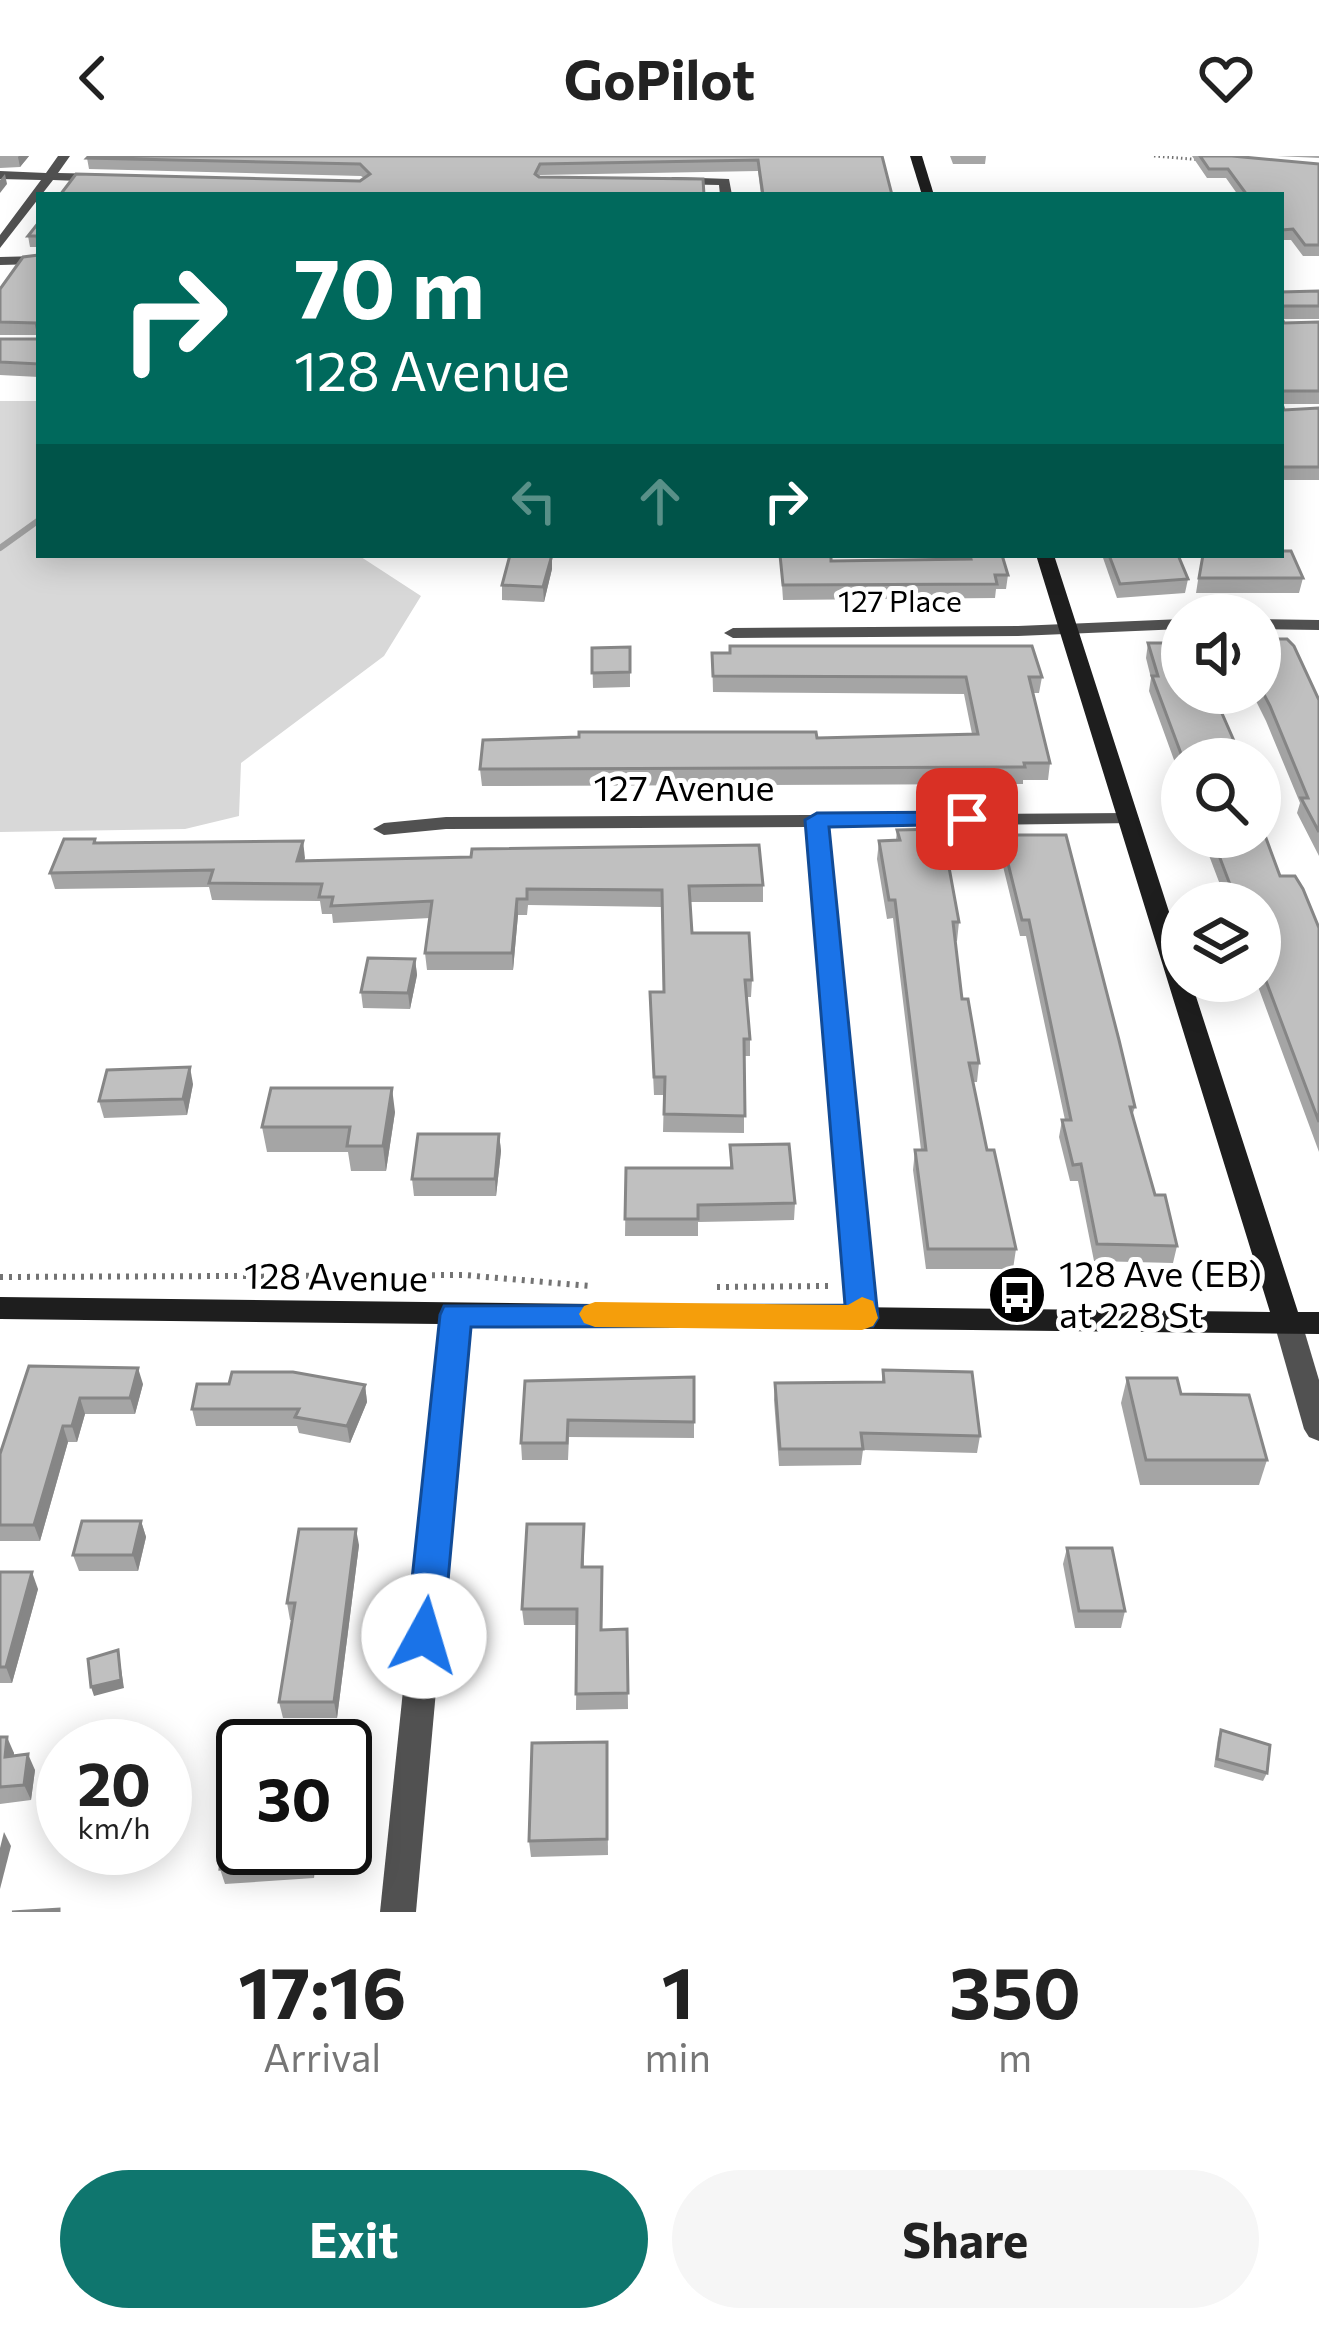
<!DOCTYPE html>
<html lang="en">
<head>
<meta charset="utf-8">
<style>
	:root { --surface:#fff; --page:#f6f6f6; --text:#222; --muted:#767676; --accent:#0f766e }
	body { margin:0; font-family:Commissioner,sans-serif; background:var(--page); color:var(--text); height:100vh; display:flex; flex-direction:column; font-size:45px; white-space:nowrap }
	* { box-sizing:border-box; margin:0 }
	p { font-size:39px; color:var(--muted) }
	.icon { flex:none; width:66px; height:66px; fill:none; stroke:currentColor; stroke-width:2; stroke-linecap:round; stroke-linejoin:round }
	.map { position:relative; height:1756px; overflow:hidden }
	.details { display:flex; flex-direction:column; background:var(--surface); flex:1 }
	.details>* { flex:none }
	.hud { position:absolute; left:36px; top:36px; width:1248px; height:366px; border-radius:0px; box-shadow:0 6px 30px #0003; background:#00695c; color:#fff; overflow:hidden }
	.fabs { position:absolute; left:1161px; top:438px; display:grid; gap:24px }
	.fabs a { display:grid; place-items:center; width:120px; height:120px; border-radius:50%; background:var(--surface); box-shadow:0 6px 30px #0003; font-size:60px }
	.speed { position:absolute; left:36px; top:1563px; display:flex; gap:24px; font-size:60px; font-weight:700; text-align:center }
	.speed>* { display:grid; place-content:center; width:156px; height:156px; border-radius:50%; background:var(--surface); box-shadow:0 6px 30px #0003; line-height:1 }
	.speed small { font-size:30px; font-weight:400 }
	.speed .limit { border:6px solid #111; border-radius:18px; background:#fff; color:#111 }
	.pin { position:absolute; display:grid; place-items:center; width:102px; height:102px; color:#fff; margin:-51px; border-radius:24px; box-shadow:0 6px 18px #0006 }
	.me { position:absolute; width:132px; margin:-66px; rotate:6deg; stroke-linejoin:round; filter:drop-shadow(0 0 9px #0008) }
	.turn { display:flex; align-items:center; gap:42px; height:252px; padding:0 60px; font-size:54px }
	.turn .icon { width:156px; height:156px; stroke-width:2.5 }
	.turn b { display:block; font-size:84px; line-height:102px }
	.lanes { display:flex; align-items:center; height:114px; padding:0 60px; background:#0003; justify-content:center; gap:60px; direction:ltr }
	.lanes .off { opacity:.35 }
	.eta { display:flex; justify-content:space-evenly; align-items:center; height:204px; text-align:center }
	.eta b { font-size:72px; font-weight:700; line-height:84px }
	.cta { display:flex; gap:24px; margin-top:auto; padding:24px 60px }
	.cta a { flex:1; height:138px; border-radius:72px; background:var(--accent); color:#fff; font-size:48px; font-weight:700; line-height:138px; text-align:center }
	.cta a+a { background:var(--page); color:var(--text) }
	header { display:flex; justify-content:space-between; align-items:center; height:156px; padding:0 60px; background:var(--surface); font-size:54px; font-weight:700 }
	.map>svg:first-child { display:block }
	.green { fill:#d8d8d8 }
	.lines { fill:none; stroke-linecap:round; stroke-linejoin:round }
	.stream { stroke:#9f9f9f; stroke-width:6 }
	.path-far1 { stroke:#737373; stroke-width:3; stroke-dasharray:1.5 3; stroke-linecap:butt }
	.path { stroke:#737373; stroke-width:6; stroke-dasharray:3 6; stroke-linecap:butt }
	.street { fill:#515151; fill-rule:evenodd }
	.secondary { fill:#1e1e1e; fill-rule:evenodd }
	.wall { fill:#a5a5a5 }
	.shaded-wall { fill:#868686 }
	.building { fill:#c0c0c0; stroke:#868686; stroke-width:3 }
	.route { fill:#1a73e8; stroke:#114b97; stroke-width:3 }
	.slow { fill:#f59e0b }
	.labels { text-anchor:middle; stroke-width:10; stroke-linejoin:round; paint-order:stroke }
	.far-street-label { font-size:30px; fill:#000; stroke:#fff }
	.street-label { font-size:36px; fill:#000; stroke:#fff }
	.poi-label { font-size:36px; fill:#000; stroke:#fff; text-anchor:start }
</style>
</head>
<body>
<header><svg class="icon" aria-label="back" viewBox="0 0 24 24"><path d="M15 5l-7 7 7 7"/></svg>GoPilot<svg class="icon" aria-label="heart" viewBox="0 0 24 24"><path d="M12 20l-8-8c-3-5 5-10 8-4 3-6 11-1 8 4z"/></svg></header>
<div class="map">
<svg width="1319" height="1756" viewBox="0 0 1319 1756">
	<rect width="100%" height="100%" fill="#fff"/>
	<path class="green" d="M0,245H39V399H358L421,440L384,500L241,607L239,660L185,673L0,676Z"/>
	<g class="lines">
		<path class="stream" d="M0,392L39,364"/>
		<path class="path-far1" d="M1154,0L1202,4"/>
		<g class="path">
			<path d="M0,1121L464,1119L590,1130"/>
			<path d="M717,1131L829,1130"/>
		</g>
		<g class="street">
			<path d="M58,0H70L58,17L106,18L112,22L106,26L53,24L0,92V79L41,24L0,23V15L46,17Z"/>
			<path d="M672,21L729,23L732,39H720L719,29L668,28Z"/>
			<path d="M39,100V108L0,109V101Z"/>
			<path d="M1182,463V473L1018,480L733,482L724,477L733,472L1018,470Z"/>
			<path d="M1260,463L1319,464V474L1260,473Z"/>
			<path d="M1129,657L1136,659L1139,663L1136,667L828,671L876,1161L872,1169L862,1172L852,1169L848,1161L807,671L446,673L384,679L373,673L384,667L446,661Z"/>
			<path d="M456,1148L466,1151L470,1159L416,1756H380L442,1159L446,1151Z"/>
			<path d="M1288,1156L1298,1159L1302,1167L1319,1224V1285L1309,1281L1304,1273L1274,1167L1278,1159Z"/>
		</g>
		<g class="secondary">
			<path d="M910,0H922L934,39H922Z"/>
			<path d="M1036,399H1054L1182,796V825H1191L1298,1156H1319V1178L0,1163V1141L1270,1156Z"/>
		</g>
	</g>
	<g class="wall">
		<path d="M0,0H29L20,11L0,12Z"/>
		<path d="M882,0L892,39H761L758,15L540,19L539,21L360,25L364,22L361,20L89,13L87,2Z"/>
		<path d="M950,0H986L985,8H953Z"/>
		<path d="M1192,0H1232L1319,8V100H1303L1291,84H1281V39H1238L1226,22H1207Z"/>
		<path d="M1277,0H1319V2Z"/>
		<path d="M39,66V91H30L28,80Z"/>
		<path d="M39,99V179H0V133Z"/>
		<path d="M1319,135V163H1282L1284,167L1319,166V248H1282L1284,254L1319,253V324H1281V136Z"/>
		<path d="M0,183H39V221L0,219Z"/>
		<path d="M780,399L831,405L965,403L964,399H1002L1008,419L1006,433H996L995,442L783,444Z"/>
		<path d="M1102,399H1178L1188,423L1185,437L1117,442Z"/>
		<path d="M1202,399L1303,422L1299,437H1196Z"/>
		<path d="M552,413L544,446L502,444V429Z"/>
		<path d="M1260,483L1319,544V700L1297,657L1300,647L1266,565L1252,537H1260Z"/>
		<path d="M1148,487L1238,594L1236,602L1182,603V626L1149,535L1151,522L1146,502Z"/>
		<path d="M630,491V531L593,532L592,492Z"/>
		<path d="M712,497L1042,521L1039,537H1033L1050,607L1048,624H1023V628L482,630L480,613L817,582L972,578L964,538L713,536Z"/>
		<path d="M897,674L959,766L957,785H955L962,843L979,907L977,926H973L987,994L1016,1093L1013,1113H926L913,1014L915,994H921L893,762L887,763L877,703L879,685L896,684Z"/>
		<path d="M1001,679L1135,951L1132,960L1155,1039L1177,1090L1173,1107L1094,1105L1078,1025H1070L1059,981L1062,964H1065L1026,780H1020L999,694Z"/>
		<path d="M1202,681H1260L1280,720L1319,772V996L1256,825H1260V747H1227Z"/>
		<path d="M95,683L97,687L303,685L304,705L763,729V746H690L692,777L752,824L751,841H747L750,883V900H744V977L663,976L664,939H654L650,853L663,836L662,751L528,749L527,759H518L513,814H427L425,797L430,762L333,767L332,758H322L320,745L212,744L209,731L55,733L50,717Z"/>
		<path d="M415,803L417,819L410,853L363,852L361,836Z"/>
		<path d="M193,928L187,959L104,962L99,945Z"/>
		<path d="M395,956L386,1015H351L348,996H267L262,971Z"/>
		<path d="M499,978L501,995L496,1040H414L412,1023Z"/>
		<path d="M730,989L795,1047L794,1064L698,1066V1080H625L626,1012H730Z"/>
		<path d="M29,1210L143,1228L135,1258H85L77,1286H68L40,1385H0V1298Z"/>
		<path d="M883,1214L980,1280L977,1297L863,1294L861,1309L779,1310L774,1244L775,1227L882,1226Z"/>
		<path d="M694,1221V1282L569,1281L568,1304H522L521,1287L525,1225Z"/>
		<path d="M1127,1222L1181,1238L1267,1304L1259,1329H1140L1121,1247Z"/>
		<path d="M365,1229L367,1246L350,1287L299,1277L297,1270H196L192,1253Z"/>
		<path d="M141,1365L146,1381L138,1415H79L73,1399Z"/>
		<path d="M584,1368V1411L603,1427L602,1474L627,1473L628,1553L576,1554L577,1469H524L522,1453Z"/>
		<path d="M359,1389L337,1562H283L279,1546L293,1464H290L287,1447Z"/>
		<path d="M1067,1392L1125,1455L1121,1472H1075L1063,1408Z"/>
		<path d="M0,1416L38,1433L12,1527H0Z"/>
		<path d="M1221,1574L1267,1617L1263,1625L1214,1611L1218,1582Z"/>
		<path d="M0,1581L14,1597V1599L35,1614L31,1644L0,1648Z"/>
		<path d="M607,1586L608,1699L531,1701L529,1685Z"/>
		<path d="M243,1692H316L314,1722L225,1728L220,1713Z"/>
	</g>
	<g class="shaded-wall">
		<path d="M19,0H29L20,11L18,1Z"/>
		<path d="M5,18L7,28L0,37V24Z"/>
		<path d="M552,399V413L544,446L543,431Z"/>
		<path d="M303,685L305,702L300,721L297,705Z"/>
		<path d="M517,743L518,759L513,814L512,797Z"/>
		<path d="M415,803L417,819L410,853L408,837Z"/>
		<path d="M190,911L193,928L187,959L183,943Z"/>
		<path d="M392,932L395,956L386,1015L383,990Z"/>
		<path d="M499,978L501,995L496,1040L495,1023Z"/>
		<path d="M138,1212L143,1228L135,1258L130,1242Z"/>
		<path d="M365,1229L367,1246L350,1287L347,1270Z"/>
		<path d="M80,1242L85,1258L77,1286L72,1270Z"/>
		<path d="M63,1270L68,1286L40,1385L34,1369Z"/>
		<path d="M141,1365L146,1381L138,1415L133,1399Z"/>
		<path d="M356,1373L359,1389L337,1562L334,1546Z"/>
		<path d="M32,1416L38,1433L12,1527L6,1511Z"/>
		<path d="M118,1494L124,1532L94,1540L91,1531Z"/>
		<path d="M7,1581L14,1597L11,1616L5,1601Z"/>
		<path d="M28,1598L35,1614L31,1644L24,1629Z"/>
		<path d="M4,1676L11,1690L0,1733V1692Z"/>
		<path d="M311,1692H316L314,1722L311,1706Z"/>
	</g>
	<g class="building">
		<path d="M89,0H882L892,39H763L758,4L540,8L535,18L539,21L703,23L704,39H60L76,18L360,25L370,18L360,8L87,2Z"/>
		<path d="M1200,0H1232L1319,8V89H1305L1293,73L1281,74V39H1247L1228,13H1209Z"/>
		<path d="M39,66V93L37,80H28Z"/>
		<path d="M39,99V180L36,167L0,166V133L23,101Z"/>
		<path d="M1319,135V150H1284L1281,153V136Z"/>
		<path d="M1281,160L1284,167L1319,166V235H1284L1281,237Z"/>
		<path d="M0,183H39V208L0,206Z"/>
		<path d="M1281,245L1284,254L1319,252V311H1281Z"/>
		<path d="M1281,395H1291L1303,422H1199L1203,399H1281Z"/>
		<path d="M510,399H552L543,431L502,429Z"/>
		<path d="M780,399H831V405L971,403L970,399H1002L1008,419H995L997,428L783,429Z"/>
		<path d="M1109,399H1178L1188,423L1120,428Z"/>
		<path d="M1260,483H1287L1294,490L1319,544V676L1301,642H1308L1270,550L1260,531Z"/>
		<path d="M1148,487H1182V537H1213L1238,594H1233L1237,603H1183L1152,520H1158Z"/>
		<path d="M730,490H1032L1042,521H1029L1050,607H1024L1025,611L480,613L483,584L579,581V576H816L817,582L978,578L966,521L713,520L712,497H730Z"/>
		<path d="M630,491V516L592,517V492Z"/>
		<path d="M1260,666L1280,720H1295L1303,733L1319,772V966L1260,809V747H1237L1212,681H1260Z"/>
		<path d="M942,673L959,766H953L962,843H968L979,907H969L987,994H994L1016,1093H928L915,994H926L895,744H889L879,685L900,684L897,674Z"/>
		<path d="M1001,679H1066L1119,884L1135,951H1130L1155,1039H1165L1177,1090L1097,1088L1081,1008L1073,1009L1062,964H1071L1029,764H1022Z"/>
		<path d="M64,683H95L94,687L303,685L297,705L471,701L472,693L759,689L763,729L689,730L692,777H749L752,824H745L750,883H744L745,960L664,958L665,921H654L650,836H664L662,734L527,733V743H517L512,797H425L432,745L331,750L333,741H319L322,728L209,727L213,714L50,717Z"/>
		<path d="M368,802L415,803L408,837L361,836Z"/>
		<path d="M190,911L183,943L99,945L107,914Z"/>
		<path d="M271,932H392L383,990H347L350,971H262Z"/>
		<path d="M418,978H499L495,1023H412Z"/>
		<path d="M789,988L795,1047L698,1049V1063H625L626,1012H732L730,989Z"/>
		<path d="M29,1210L138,1212L130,1242H80L72,1270H63L34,1369H0V1298Z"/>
		<path d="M883,1214L972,1216L980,1280L861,1277L863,1293H780L775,1227L884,1226Z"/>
		<path d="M232,1216H293L365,1229L347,1270L295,1261L299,1253H192L197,1228H229Z"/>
		<path d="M694,1221V1266L568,1264L567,1287H521L525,1225Z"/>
		<path d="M1127,1222H1177L1181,1238L1249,1239L1267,1304H1146Z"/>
		<path d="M82,1365H141L133,1399H73Z"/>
		<path d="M527,1368H584L582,1411H602L601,1474L627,1473L628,1537L576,1538L577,1453H522Z"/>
		<path d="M299,1373H356L334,1546H279L295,1447H287Z"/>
		<path d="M1067,1392H1112L1125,1455H1079Z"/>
		<path d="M0,1416H32L6,1511H0Z"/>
		<path d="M118,1494L121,1524L91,1531L88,1503Z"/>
		<path d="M1221,1574L1270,1589L1267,1617L1217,1603Z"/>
		<path d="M0,1581H7L5,1601L28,1598L24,1629L0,1631Z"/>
		<path d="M607,1586V1683L529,1685L532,1587Z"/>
		<path d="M243,1624V1692H311V1706L220,1713L228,1625Z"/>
		<path d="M59,1753V1756H12Z"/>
	</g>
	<path class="route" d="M967,656L979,663L975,668L829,671L878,1162L873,1170L471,1171L443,1480L438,1492L424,1497L411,1492L406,1480L440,1159L444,1150L845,1149L805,664L817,657Z"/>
	<path class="slow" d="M862,1141L873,1145L878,1162L873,1170L862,1174L595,1171L584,1167L579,1158L584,1150L595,1146L848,1149Z"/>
	<defs>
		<symbol id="bus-disc" viewBox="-11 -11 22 22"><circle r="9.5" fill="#000" stroke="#fff"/><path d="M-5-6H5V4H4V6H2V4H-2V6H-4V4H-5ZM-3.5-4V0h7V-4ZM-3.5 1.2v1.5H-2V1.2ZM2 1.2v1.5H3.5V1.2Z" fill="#fff"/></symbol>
	</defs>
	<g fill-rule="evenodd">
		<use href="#bus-disc" x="984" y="1106" width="66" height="66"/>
	</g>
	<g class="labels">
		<g class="far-street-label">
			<text x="900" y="456">127 Place</text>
		</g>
		<g class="street-label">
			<text x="684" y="645">127 Avenue</text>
			<text transform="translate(336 1121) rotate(1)" y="13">128 Avenue</text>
		</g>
		<g class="poi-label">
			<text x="1059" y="1131">128 Ave (EB)<tspan x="1059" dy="41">at 228 St</tspan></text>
		</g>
	</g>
</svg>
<div class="fabs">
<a><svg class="icon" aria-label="sound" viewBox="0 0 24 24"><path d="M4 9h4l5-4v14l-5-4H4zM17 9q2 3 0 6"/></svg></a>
<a><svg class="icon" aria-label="search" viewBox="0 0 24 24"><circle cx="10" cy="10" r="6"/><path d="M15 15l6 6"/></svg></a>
<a><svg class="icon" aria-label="layers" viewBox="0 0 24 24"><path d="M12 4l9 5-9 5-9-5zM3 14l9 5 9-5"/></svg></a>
</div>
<div class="speed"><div>20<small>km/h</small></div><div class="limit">30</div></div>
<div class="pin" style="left:967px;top:663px;background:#d93025"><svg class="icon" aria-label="arrive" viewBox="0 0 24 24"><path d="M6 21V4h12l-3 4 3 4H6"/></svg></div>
<svg class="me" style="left:424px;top:1480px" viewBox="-20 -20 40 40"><circle r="19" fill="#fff"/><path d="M0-13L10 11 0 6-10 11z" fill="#1a73e8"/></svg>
<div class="hud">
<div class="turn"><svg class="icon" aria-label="right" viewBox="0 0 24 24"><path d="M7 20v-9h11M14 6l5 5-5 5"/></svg><div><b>70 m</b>128 Avenue</div></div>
<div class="lanes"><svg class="icon off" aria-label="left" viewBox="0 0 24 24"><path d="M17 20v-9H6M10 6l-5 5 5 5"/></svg><svg class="icon off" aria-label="ahead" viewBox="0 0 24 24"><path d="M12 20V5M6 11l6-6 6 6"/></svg><svg class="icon" aria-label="right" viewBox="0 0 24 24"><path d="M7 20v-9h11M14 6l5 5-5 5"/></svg></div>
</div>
</div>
<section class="details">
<div class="eta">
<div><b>17:16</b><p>Arrival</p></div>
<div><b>1</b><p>min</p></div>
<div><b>350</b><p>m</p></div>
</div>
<div class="cta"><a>Exit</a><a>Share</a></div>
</section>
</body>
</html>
